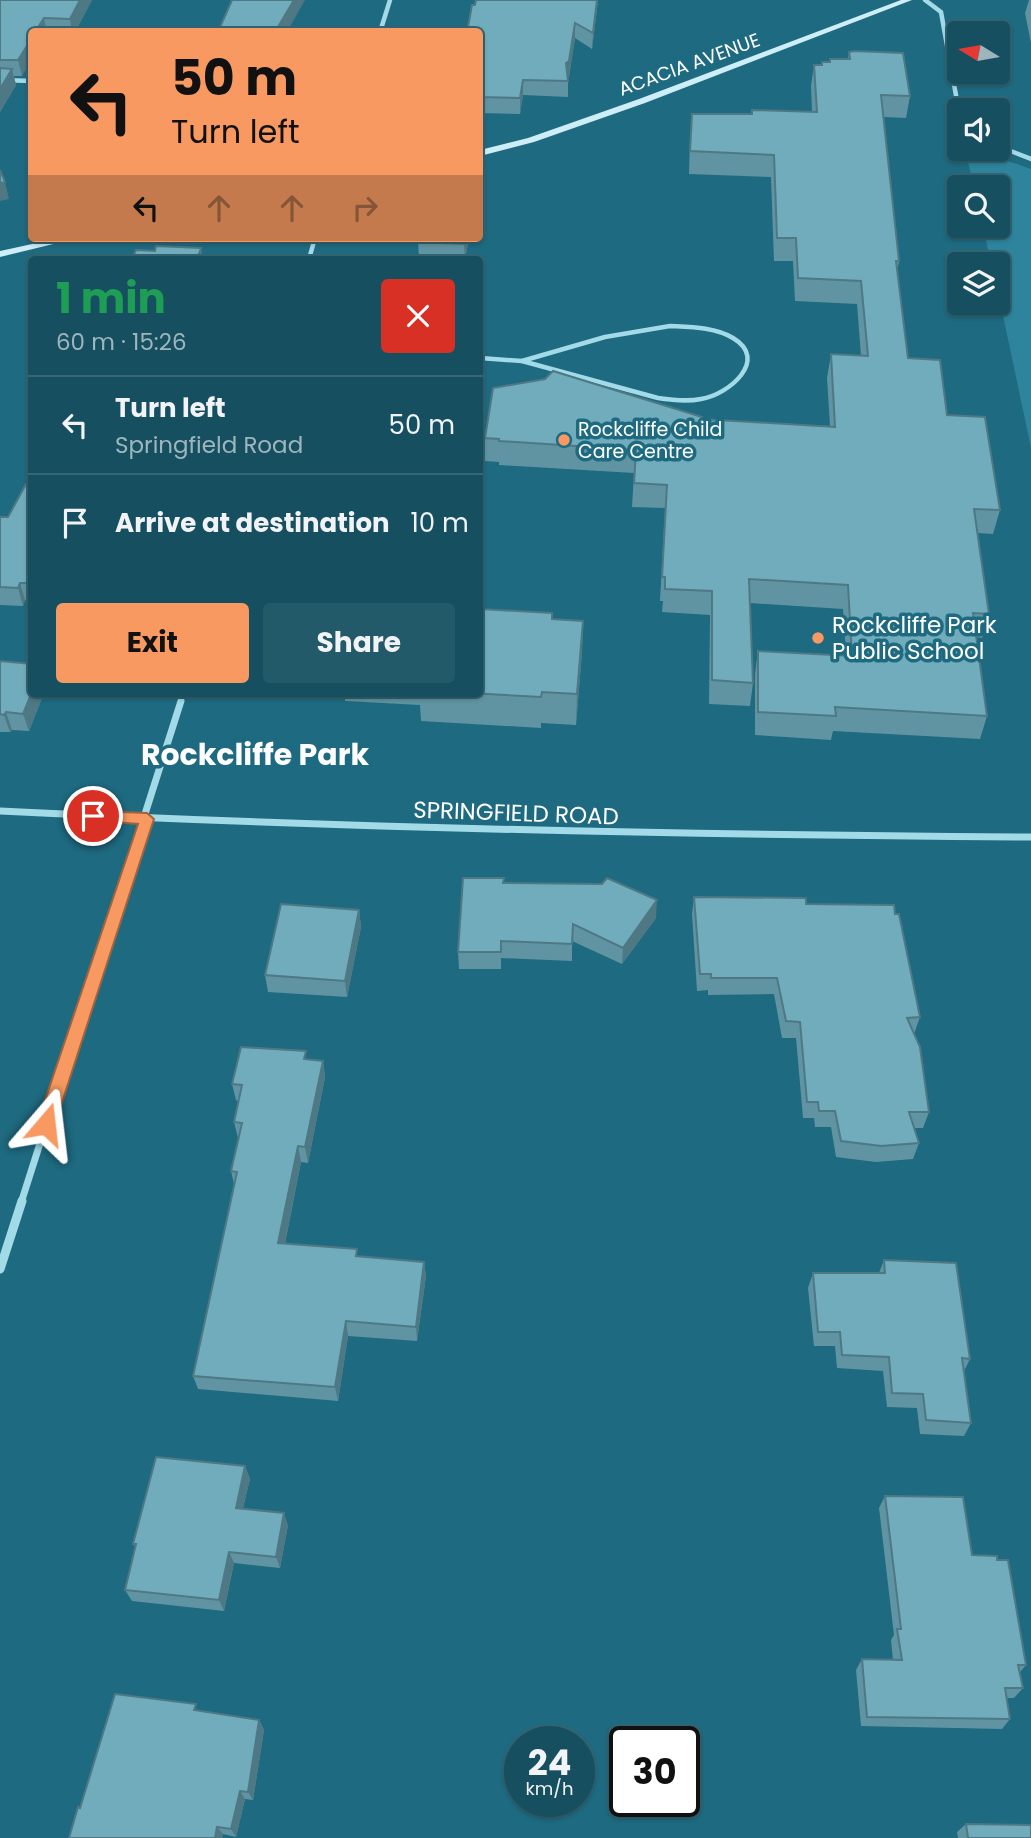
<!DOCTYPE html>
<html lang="en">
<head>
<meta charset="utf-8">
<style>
	:root { --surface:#165060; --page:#235a69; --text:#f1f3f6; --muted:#9eb5bd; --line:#356775; --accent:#f79961 }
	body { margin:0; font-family:Poppins,sans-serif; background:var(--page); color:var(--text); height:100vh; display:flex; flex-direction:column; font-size:26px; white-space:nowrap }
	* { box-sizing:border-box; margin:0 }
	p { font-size:23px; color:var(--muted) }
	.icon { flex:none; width:38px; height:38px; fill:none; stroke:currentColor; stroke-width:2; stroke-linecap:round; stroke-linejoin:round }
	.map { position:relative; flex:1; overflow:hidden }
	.side { position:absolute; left:28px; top:256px; width:455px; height:441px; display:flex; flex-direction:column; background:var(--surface); border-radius:7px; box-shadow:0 2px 5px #0004,0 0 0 2px var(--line) }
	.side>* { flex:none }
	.hud { position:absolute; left:28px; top:28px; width:455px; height:214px; border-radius:7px; box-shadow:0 2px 5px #0004,0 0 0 2px var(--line); background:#f79961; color:#111; overflow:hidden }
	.needle { width:46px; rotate:281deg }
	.tools { position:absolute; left:947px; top:21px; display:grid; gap:14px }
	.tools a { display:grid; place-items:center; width:63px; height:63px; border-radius:7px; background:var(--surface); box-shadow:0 2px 5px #0004,0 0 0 2px var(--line); font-size:35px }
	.speed { position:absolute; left:504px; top:1726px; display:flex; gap:14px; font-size:35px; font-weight:700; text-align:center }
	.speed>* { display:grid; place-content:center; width:91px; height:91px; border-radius:50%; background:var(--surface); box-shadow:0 2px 5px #0004,0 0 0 2px var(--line); line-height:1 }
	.speed small { font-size:18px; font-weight:400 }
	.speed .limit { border:4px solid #111; border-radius:10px; background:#fff; color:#111 }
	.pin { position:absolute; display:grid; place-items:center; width:60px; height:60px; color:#fff; margin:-30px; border:4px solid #fff; border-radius:50%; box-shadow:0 2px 7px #0007 }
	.me { position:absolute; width:77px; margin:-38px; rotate:17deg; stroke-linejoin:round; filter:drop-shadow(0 0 5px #0008) }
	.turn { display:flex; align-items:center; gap:24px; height:147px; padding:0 28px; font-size:32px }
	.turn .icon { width:91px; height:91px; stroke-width:2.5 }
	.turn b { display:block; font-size:49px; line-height:60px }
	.lanes { display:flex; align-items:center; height:66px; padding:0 28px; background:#0003; justify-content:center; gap:35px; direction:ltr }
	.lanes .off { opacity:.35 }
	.round { display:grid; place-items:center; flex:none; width:74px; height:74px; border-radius:7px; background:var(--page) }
	.head { display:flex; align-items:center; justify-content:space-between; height:119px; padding:0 28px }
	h1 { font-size:42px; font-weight:700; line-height:52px; color:#1e9e55 }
	.button { display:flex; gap:14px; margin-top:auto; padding:14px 28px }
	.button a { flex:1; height:80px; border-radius:7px; background:var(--accent); color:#111; font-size:28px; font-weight:700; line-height:80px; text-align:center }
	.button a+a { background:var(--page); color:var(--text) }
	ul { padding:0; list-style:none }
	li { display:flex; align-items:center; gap:21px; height:98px; padding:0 28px; border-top:2px solid var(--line) }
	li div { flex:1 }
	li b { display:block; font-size:26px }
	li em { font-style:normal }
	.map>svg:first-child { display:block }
	.green { fill:#2d849c }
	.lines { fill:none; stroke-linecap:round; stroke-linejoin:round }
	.lane { stroke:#a2dae8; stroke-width:4.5 }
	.street-far3 { stroke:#a2dae8; stroke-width:4.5 }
	.street-far2 { stroke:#a2dae8; stroke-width:5 }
	.street-far1 { stroke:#a2dae8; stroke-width:7 }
	.street { stroke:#a2dae8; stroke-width:9 }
	.secondary { fill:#cdedf7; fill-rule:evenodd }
	.wall { fill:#6094a2 }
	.shaded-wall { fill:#4e7884 }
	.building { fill:#70acbc; stroke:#4e7884; stroke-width:2 }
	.route { fill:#f79961; stroke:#a1633f; stroke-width:2 }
	.poi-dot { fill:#f79961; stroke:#1e6a80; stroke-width:2.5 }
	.labels { text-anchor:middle; stroke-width:7; stroke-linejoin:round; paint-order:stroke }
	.far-street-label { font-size:19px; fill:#fff; stroke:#1e6a80 }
	.far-poi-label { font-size:19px; fill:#fff; stroke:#1e6a80; text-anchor:start }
	.poi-label { font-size:23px; fill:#fff; stroke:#1e6a80; text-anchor:start }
	.street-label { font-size:23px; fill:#fff; stroke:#1e6a80 }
	.district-label { font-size:30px; font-weight:bold; fill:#fff; stroke:#1e6a80 }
</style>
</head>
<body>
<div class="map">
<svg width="1031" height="1838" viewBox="0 0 1031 1838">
	<rect width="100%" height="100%" fill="#1e6a80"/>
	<path class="green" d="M965,149H973L1031,169V448L998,292V264H991L983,226H998V187H974Z"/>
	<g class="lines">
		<g class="lane">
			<path d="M670,326C691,327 715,327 733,338C770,360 728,395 701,399C687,402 672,400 658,398L522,361L605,337Z"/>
			<path d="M480,358L522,361"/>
		</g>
		<g class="street-far3">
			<path d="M925,0L941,12L959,112"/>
			<path d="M380,32L390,0"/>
			<path d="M0,80L32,81"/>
			<path d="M998,146L1031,159"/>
			<path d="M309,259L315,238"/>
		</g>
		<path class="street-far2" d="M180,702L183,693"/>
		<g class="street-far1">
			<path d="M0,811C344,828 687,835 1031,837"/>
			<path d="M21,1203L181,701"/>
		</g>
		<path class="street" d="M0,1269L22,1201"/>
		<g class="secondary">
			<path d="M901,0H912L645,103L534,142L480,156V150L528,138L639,99Z"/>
			<path d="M60,238H78L0,257V251Z"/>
		</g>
	</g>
	<g class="wall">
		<path d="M0,0H92L75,32H32L22,76H14L16,85L0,112Z"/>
		<path d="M598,0L592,49L575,38L569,77L568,78V97L523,95L520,114L480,113V32L475,5Z"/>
		<path d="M1029,0H1031V43L1025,13Z"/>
		<path d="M849,52L910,96L906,118L884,117L899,261L897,272L908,358L947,415L1000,510L993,534L977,533L989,614L982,638L976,637L987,716L980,739L833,731L831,740L755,735V674L758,651L846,655L843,609L750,603L753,683L750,706L709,704L710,615L662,612L663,601H660L665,508L632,507L634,473L499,465V462L485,461V438L702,419L830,426L827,378L831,354L861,356L857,304L795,301L793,261H774L771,177L689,174L690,136L692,114H751L812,112L811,86L814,65H822L829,62L848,59Z"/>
		<path d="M469,238L465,259H419L418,242Z"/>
		<path d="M32,486V601L25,600L23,606L0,605V517H8Z"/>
		<path d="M552,619L583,621L582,652L576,725L541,723V728L421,721L420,705L345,701V693H480Z"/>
		<path d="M0,661L32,693H44L29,731L12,730L10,732H0Z"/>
		<path d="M504,883L656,918L622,964L572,941V961L501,958V969H459L458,952Z"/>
		<path d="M694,897L806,904L895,914L920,1017L914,1034L929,1112L923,1128H914L919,1143L913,1159L876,1162L836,1157L831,1127H815L814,1118H803L796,1038H782L774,994L708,995V990L697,991L692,914Z"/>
		<path d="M359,910L361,927L347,997L268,992L265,975Z"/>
		<path d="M307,1060L323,1061L325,1077L308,1163L301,1162L285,1244L359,1256L424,1262L426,1276L417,1341L348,1336L338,1401L198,1389L193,1376L234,1184L231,1171L239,1138H238L234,1122L238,1101L236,1100L232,1084Z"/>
		<path d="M884,1260L970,1359L964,1371L971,1423L964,1436L920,1434L917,1408L887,1407L883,1371L837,1368L835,1346H814L808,1288L813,1273H879Z"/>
		<path d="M245,1466L250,1479L243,1508L288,1525L280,1568L234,1563L224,1611L132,1601L125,1590L136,1548L133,1544Z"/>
		<path d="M885,1496L972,1555L997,1560L1026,1665L1020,1672L1023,1688L1014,1698H1007L1010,1719L1002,1729L861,1726L856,1670L862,1659L893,1660L891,1640L894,1635L879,1508Z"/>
		<path d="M200,1711L259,1720L264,1730L253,1800L245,1799L236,1837L223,1834L222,1838H69L80,1808Z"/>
		<path d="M966,1824L1031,1838H958L957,1832Z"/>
	</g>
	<g class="shaded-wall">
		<path d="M80,0H92L75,32H72L70,19Z"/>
		<path d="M294,0H305L287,32H275Z"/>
		<path d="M597,0H598L592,49L593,33Z"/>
		<path d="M44,18L47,32H35Z"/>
		<path d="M575,23V38L569,77L565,78L566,63Z"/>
		<path d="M32,38V60L22,76L18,60Z"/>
		<path d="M12,69L16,85L0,112V89Z"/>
		<path d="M523,80V95L520,114V98Z"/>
		<path d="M5,182L9,199L0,201V183Z"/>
		<path d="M465,238H469L465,259L464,244Z"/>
		<path d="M201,248L203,259H197Z"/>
		<path d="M20,583L25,600L23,606L18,588Z"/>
		<path d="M583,621L582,652L576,725L577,694Z"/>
		<path d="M32,693H44L29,731L23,714Z"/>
		<path d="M6,712L12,730L10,732L4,715Z"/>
		<path d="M657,900L656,918L622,964L623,948Z"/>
		<path d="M359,910L361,927L347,997L345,981Z"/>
		<path d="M323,1061L325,1077L308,1163L305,1147Z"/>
		<path d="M298,1146L301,1162L282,1258L278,1243Z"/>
		<path d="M424,1262L426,1276L417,1341L416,1327Z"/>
		<path d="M346,1321L348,1336L338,1401L335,1387Z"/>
		<path d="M245,1466L250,1479L240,1520L236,1508Z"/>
		<path d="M284,1513L288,1525L280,1568L276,1557Z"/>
		<path d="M229,1552L234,1563L224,1611L219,1600Z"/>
		<path d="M259,1720L264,1730L253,1800L248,1792Z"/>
		<path d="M240,1791L245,1799L236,1837L231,1829Z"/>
		<path d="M217,1827L223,1834L222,1838H215Z"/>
	</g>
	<g class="building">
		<path d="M0,0H80L70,19L44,18L35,32H32V38L18,60H0Z"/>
		<path d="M232,0H294L275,32H218Z"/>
		<path d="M476,0H597L593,33L575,23L569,61L566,63L568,81L523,80L520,98L480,97V32H467L472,5H475Z"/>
		<path d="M854,51L903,53L910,96L881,95L899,261H896L908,358L940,360L947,415L985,417L1000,510L974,509L989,614L973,613L987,716L835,707L836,716L758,712V651L852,656L848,585L749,579L753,683L712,680V591L665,589V577H662L667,485L634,483L636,450L499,441V439L485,438L493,388L545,379L553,371L702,417V419L835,427L831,354L868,356L861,281L798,278L796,238H777L774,155L690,151L692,114H752V110L817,112L814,65H822V62H830V59H850L849,52Z"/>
		<path d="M0,68L12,69L0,89Z"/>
		<path d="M0,170L5,182L0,183Z"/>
		<path d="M419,238H465L464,244L418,242Z"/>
		<path d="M156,246L201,248L197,259H132L136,250L155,251Z"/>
		<path d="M26,484L32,486V583H20L18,588L0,587V517H8Z"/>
		<path d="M480,609L552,613V619L583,621L577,694L542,692L541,697L470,693H480Z"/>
		<path d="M0,661L32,664V692L23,714L6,712L4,715L0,714Z"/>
		<path d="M463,878H504L503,883L602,884L607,878L657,900L623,948L573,924L572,944L501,941V952H458Z"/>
		<path d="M694,897L806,898V904L894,905L895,914H899L920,1017L907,1018L920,1047L929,1112H909L919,1143L881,1146L841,1141L835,1111H819L818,1102H807L800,1022L786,1021L777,978H711V974H700Z"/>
		<path d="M281,904L359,910L345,981L265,975Z"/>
		<path d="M241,1047L306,1051L304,1059L323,1061L305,1147L298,1146L278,1243L357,1249L356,1256L424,1262L416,1327L346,1321L335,1387L193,1376L237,1172L231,1171L242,1123L234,1122L242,1085L232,1084Z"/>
		<path d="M884,1260L956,1263L970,1359L962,1358L971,1423L926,1420L923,1394L892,1393L889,1357L842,1355L840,1332H818L813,1273H885Z"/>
		<path d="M156,1457L245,1466L236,1508L284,1513L276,1557L229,1552L219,1600L125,1590L136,1544H133Z"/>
		<path d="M885,1496L963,1497L972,1555L997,1556V1560H1008L1026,1665H1018L1023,1688H1005L1010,1719L867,1717L862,1659L902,1660L897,1629H901Z"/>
		<path d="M115,1694L196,1704L194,1710L259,1720L248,1792L240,1791L231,1829L217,1827L215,1838H69L78,1807L80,1808Z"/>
		<path d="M966,1824L1031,1825V1838H968Z"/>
	</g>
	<path class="route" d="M93,811L147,813L154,819L55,1124L52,1129L46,1132L40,1129L37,1124L138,824L88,820L86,816L88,812Z"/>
	<g class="poi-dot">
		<circle cx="564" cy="440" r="7"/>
		<circle cx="818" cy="638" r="7"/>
	</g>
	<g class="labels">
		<g class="far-street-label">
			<text transform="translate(689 64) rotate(-20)" y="7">ACACIA AVENUE</text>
		</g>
		<g class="far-poi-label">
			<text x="578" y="436">Rockcliffe Child<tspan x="578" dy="22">Care Centre</tspan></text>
		</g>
		<g class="poi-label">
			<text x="832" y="633">Rockcliffe Park<tspan x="832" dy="26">Public School</tspan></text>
		</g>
		<g class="street-label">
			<text transform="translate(516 813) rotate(2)" y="8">SPRINGFIELD ROAD</text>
		</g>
		<g class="district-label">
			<text x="255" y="765">Rockcliffe Park</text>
		</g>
	</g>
</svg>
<div class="tools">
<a><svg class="needle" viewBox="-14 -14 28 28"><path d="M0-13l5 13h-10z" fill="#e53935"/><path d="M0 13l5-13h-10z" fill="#9eb5bd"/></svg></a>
<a><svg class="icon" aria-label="sound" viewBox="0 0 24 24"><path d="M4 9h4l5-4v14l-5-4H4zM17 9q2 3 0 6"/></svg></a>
<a><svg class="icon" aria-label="search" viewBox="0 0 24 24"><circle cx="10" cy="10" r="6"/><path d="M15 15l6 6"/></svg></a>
<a><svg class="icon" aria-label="layers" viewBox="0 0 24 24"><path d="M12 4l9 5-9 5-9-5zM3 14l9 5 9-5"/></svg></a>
</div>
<div class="speed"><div>24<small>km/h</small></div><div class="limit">30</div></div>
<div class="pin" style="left:93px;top:816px;background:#d93025"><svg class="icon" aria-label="arrive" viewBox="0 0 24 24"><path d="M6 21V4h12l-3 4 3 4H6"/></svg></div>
<svg class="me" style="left:46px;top:1124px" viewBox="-20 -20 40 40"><path d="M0-17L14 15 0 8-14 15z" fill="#f79961" stroke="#fff" stroke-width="4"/></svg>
<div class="hud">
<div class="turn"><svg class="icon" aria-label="left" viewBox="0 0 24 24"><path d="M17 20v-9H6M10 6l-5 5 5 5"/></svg><div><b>50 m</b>Turn left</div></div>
<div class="lanes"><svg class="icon" aria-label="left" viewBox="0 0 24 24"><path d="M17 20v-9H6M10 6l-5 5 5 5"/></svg><svg class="icon off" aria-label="ahead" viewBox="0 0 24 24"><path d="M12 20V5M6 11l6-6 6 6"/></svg><svg class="icon off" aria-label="ahead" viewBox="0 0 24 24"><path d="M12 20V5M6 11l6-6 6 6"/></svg><svg class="icon off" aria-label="right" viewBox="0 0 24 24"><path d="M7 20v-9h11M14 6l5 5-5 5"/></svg></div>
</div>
<section class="side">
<div class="head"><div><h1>1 min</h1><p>60 m · 15:26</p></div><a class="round" style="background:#d93025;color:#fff"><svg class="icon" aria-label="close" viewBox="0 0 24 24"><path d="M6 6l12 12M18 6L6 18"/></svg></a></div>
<ul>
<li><svg class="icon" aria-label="left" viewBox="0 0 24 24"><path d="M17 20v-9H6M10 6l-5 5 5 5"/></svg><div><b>Turn left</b><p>Springfield Road</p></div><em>50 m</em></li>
<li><svg class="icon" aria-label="arrive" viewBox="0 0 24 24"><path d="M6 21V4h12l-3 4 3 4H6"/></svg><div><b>Arrive at destination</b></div><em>10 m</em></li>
</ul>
<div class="button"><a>Exit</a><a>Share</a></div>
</section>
</div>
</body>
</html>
